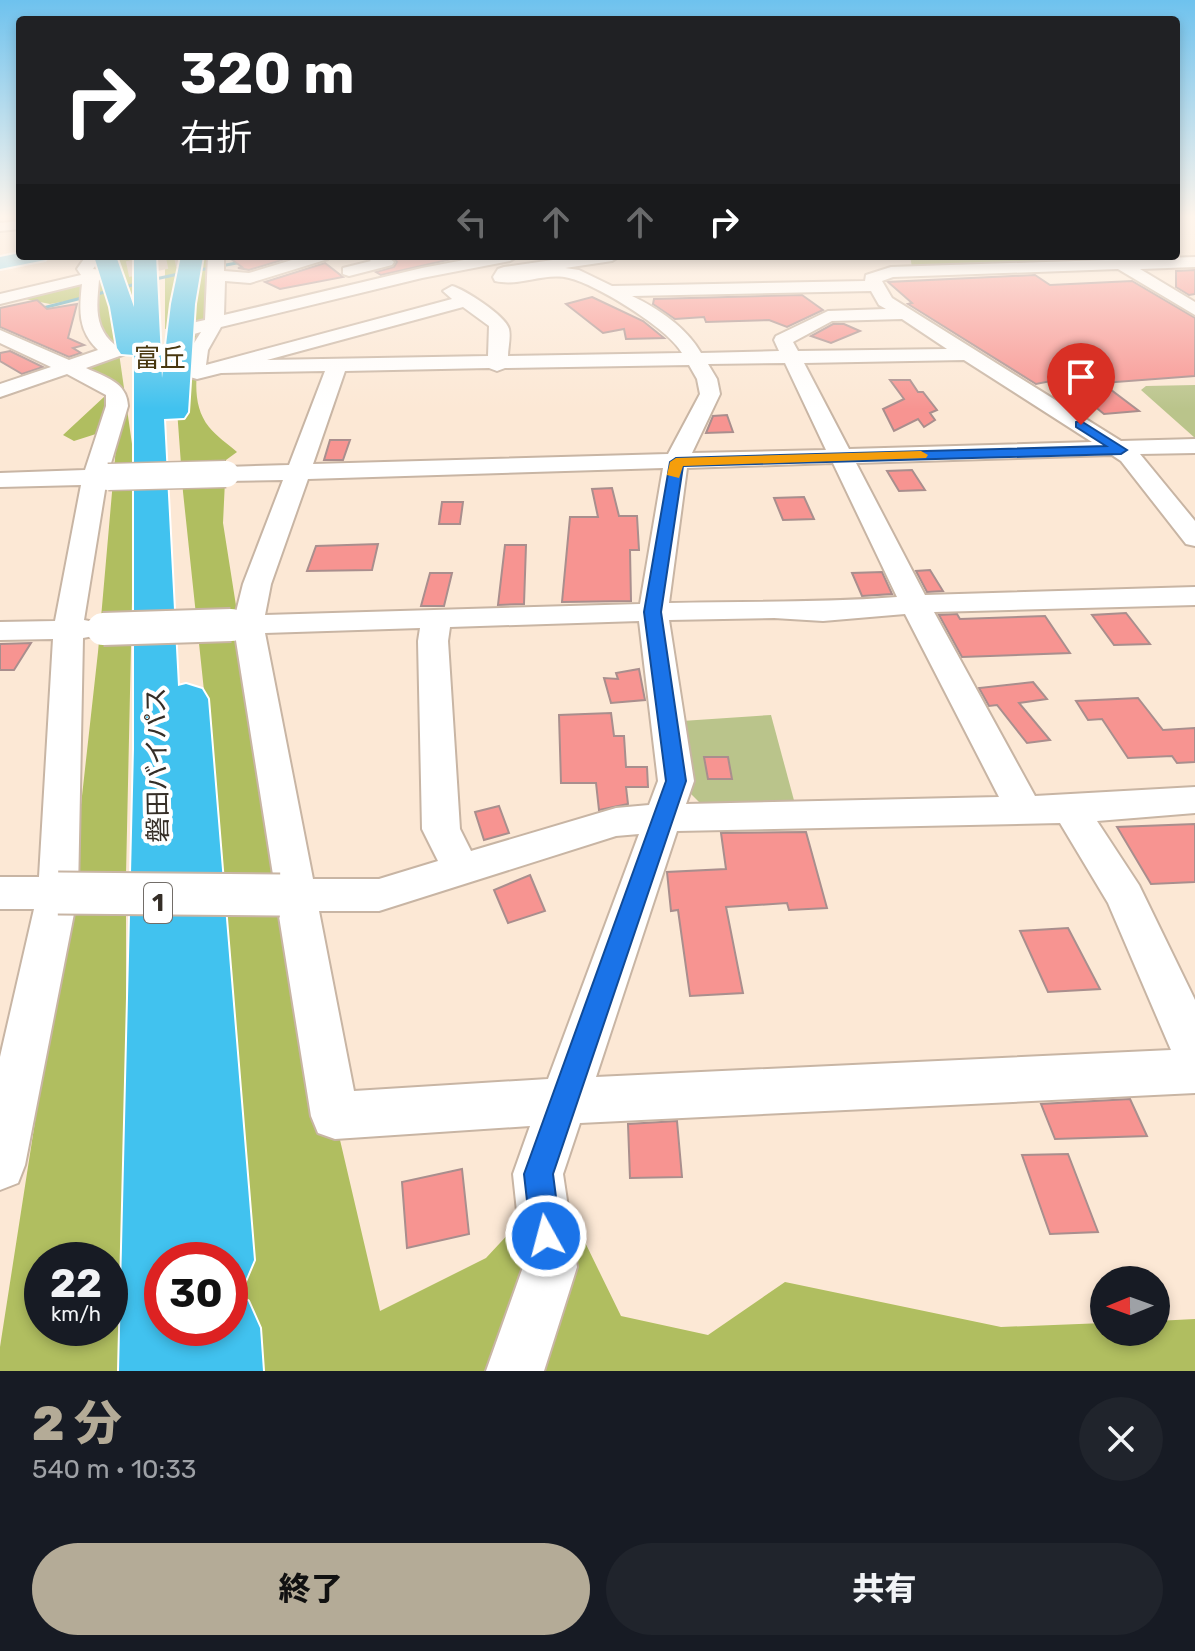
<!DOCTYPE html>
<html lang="ja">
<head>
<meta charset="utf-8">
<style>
	:root { --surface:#171b24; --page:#20242c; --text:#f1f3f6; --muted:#9ea1a6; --accent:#b4ab97 }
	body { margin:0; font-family:Rubik,"Noto Sans JP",sans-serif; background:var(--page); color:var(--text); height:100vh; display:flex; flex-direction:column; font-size:30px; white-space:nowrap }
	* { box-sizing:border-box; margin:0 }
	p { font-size:26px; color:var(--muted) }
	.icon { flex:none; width:44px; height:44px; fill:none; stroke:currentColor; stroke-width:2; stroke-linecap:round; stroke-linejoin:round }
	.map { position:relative; height:1371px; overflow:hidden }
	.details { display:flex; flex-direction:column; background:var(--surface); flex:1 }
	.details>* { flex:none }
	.guide { position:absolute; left:16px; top:16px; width:1164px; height:244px; border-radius:8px; box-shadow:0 4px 12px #0003; background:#202124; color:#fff; overflow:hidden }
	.needle { width:52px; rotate:269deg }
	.buttons { position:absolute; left:1090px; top:1266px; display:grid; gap:16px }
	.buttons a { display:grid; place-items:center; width:80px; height:80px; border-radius:50%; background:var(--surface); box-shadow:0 4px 12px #0003; font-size:40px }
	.speed { position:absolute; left:24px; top:1242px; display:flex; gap:16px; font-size:40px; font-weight:700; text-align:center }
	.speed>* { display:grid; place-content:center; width:104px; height:104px; border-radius:50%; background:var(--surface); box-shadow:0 4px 12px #0003; line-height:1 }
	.speed small { font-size:20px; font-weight:400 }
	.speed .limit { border:12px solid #d22; background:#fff; color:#111 }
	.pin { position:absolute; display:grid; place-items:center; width:68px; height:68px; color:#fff; margin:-82px -34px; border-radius:50% 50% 50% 0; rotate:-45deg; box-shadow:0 0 8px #0007 }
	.pin .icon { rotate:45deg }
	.me { position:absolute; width:88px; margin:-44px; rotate:353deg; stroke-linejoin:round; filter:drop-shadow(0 0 6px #0008) }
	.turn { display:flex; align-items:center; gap:28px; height:168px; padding:0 32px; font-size:36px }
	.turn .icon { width:104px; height:104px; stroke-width:2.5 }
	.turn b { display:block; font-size:56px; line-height:68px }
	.lanes { display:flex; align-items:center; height:76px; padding:0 32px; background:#0003; justify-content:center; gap:40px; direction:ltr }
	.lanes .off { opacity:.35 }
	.round { display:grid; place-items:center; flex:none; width:84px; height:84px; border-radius:42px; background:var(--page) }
	.head { display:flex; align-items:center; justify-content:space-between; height:136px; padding:0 32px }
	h1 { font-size:48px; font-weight:800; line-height:60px; color:var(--accent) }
	.primary-button { display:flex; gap:16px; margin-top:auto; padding:16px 32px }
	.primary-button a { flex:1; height:92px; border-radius:48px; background:var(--accent); color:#111; font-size:32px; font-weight:800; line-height:92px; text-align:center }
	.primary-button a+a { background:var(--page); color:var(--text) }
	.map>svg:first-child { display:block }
	.green { fill:#bac48b }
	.forest { fill:#b0be60; fill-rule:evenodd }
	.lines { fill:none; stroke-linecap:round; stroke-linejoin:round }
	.stream { stroke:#4ea4b9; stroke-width:3 }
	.building { fill:#f79491; stroke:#a98e8d; stroke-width:2 }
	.minor-tunnel { stroke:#d4c3b2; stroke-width:16; stroke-dasharray:16 8; stroke-linecap:butt }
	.minor-casing { stroke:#c8b5a4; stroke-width:4 }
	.major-casing { stroke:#fff; stroke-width:4 }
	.highway-casing { stroke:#fff; stroke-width:4 }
	.minor { fill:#fff; fill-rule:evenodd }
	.major { fill:#8ddaf5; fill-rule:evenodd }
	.highway { fill:#41c2ef; fill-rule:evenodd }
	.minor-bridge-far2-casing { stroke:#c8b5a4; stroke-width:29; stroke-linecap:butt }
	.minor-bridge-far1-casing { stroke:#c8b5a4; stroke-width:36; stroke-linecap:butt }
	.minor-bridge-casing { stroke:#c8b5a4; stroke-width:45; stroke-linecap:butt }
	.minor-bridge-far2 { stroke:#fff; stroke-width:26 }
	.minor-bridge-far1 { stroke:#fff; stroke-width:32 }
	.minor-bridge { stroke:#fff; stroke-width:41 }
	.route { fill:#1a73e8; stroke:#114b97; stroke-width:2 }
	.slow { fill:#f59e0b }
	.labels { text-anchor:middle; stroke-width:8; stroke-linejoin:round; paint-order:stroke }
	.shield { fill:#fff; stroke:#726d68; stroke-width:2 }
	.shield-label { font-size:24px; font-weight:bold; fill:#352e27 }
	.far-quarter-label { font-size:26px; fill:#48370f; stroke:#fff }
	.street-label { font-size:26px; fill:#352e27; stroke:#fff }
</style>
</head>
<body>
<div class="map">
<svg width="1195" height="1371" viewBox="0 0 1195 1371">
	<rect width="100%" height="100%" fill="#fce8d5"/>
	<g class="green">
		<path d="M1195,385V438L1141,390L1146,386Z"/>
		<path d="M771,715L795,804L704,807L688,791L682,721Z"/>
	</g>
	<g class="forest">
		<path d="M95,256H134C134,284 143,332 114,348L103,339L89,297L50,304L25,299L27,292L90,277Z"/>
		<path d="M165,256H212L214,317L165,329Z"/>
		<path d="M910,256H1061L1066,261L912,267Z"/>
		<path d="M205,329C199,358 187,400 209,427C216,436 228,444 237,452L226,460L223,523L279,879L380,1311L486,1258L556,1183L621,1316L708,1335L785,1282L1001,1327L1104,1323V1332H1156V1321L1195,1319V1371H237L224,880L183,492L175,382L190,333Z"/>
		<path d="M119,353L135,465L126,875V1371H0V1347L73,877L98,652L116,447L99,433L74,441L63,435L105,396L67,367ZM42,1260H110V1328H42Z"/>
	</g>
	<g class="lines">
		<g class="stream">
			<path d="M194,271L242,262"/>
			<path d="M151,280L183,273"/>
			<path d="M39,309L140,283"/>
		</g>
	</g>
	<g class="building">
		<path d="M227,256H295L249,270L238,268L242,267Z"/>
		<path d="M391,256H451L452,259L381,275L376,272L394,267L397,262Z"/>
		<path d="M325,263L343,277L280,289L265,282Z"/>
		<path d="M1195,270V294L1189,295L1176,287V271Z"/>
		<path d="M1035,275L1050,285L1132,281L1195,318V376L1102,383L1139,411L1104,414L1061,379L1036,384L908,304L912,303L888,282Z"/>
		<path d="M802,295L823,310L787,327L769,320L706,322L704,317L675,319L653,304L654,299Z"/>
		<path d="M592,297L643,321L664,338L626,339L624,329L603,333L566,304Z"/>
		<path d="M37,300L47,309L77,304L68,338L84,345L73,348L81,353L69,357L0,327V308Z"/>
		<path d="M833,324H844L860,331L831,343L811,336Z"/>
		<path d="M10,351L43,367L22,374L0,361V353Z"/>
		<path d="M890,380H910L918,392H923L937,410L930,413L935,420L924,427L918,419L894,431L883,409L904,399Z"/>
		<path d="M727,415L733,432L706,433L713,416Z"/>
		<path d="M330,440H350L343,460H324Z"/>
		<path d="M912,470L925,490L899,491L887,471Z"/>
		<path d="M612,488L619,516H637L639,550H630L631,601L562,602L570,517H598L592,489Z"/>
		<path d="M804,497L814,519L783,520L774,498Z"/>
		<path d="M442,502H463L460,524H439Z"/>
		<path d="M378,544L372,570L307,571L316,546Z"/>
		<path d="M505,545H526L524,604L498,605Z"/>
		<path d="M930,570L943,591L927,592L916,571Z"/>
		<path d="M882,572L892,594L862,596L852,573Z"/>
		<path d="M430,573H452L444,606H421Z"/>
		<path d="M1126,613L1150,644L1114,645L1092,615Z"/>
		<path d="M957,614L960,619L1045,616L1070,653L962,657L939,615Z"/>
		<path d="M31,643L14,670H0V644Z"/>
		<path d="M639,669L645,700L611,703L604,678L618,679L616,673Z"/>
		<path d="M1033,682L1047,699L1019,703L1050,740L1027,743L997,705L989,706L979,688Z"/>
		<path d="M1138,698L1163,730L1195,728V762L1177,763L1172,756L1128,758L1102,719L1088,720L1076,701Z"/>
		<path d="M611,713L614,736H624L626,767H647L648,787H626L628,804L599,810L596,783H561L559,715Z"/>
		<path d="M704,757H728L732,779H708Z"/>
		<path d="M499,806L509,833L484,840L475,812Z"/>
		<path d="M1195,824V882L1151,884L1117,827Z"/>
		<path d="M806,832L827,908L789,910L787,903L726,907L743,993L690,996L678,910L671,911L667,872L726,869L721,833Z"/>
		<path d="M530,875L545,911L508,923L494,890Z"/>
		<path d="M1068,928L1100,989L1048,992L1020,931Z"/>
		<path d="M1130,1099L1147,1136L1055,1139L1041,1104Z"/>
		<path d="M677,1121L682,1177L630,1178L628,1124Z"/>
		<path d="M1068,1154L1098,1232L1050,1234L1022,1155Z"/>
		<path d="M462,1169L469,1234L407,1248L402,1182Z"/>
	</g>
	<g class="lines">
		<path class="minor-tunnel" d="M104,274L191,256"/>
		<defs>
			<g id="minor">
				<path d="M20,221V229L0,231V223Z"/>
				<path d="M86,256H102L93,269L110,271L112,274L99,280C97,305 93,327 115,345H128L131,349L128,353L86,368C105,377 127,382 128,406L109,470L117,472L120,477L117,482L106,484L84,620L99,623L103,629L99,635L83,638L78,893L25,1165L18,1183L0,1190V1057L34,909H0V877H39L53,639L0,640V622L55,621L81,485L0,487V473L85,470L106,406V395L67,374L0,397V384L51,367L0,343V330L69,360L98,350C78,331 79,311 82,284L0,304V294L81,275L77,269Z"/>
				<path d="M208,256H224V271L249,273L305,256H330L328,259L250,283L225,281L224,315L422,268L485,256H518L510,261L422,278L221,327L208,350L206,365L452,299L443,291L452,286C464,289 506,316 509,329C511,337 508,348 508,356L682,353C669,329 596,284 569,278C544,272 520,287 495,281L493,277L498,269L504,267L580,256H620L612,261L565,268L579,270L612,286L865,281L866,275L891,267L1195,257V267L1140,269L1195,302V315L1118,269L893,277L882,281L892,298L1121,441L1195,439V453L1140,454L1195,521V546L1186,544L1121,461L1112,455L856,463L925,595L1195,587V605L934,612L1035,796L1195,787V813L1097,821L1139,885L1195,1000V1093L580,1123L563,1174L577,1267L544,1371H486L523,1267L513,1174L530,1126L335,1139L318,1133L311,1116L278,910L266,906L260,895L266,884L274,881L235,634L220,631L216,625L220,619L235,616L243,584L283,480L226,481L218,479L214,474L218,469L226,467L289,465L325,371L221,373L197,379L190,377L186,356L201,332L194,334L185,328L187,324L205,320ZM871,291L879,305L886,309L828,311L776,336L774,340L779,351L701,353C686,327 659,309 632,296ZM463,307L489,326L488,356L267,360ZM902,319L947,349L798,351L793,342L832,321ZM964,360L1092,442L849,449L804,363ZM785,363L826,450L692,453L720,394L717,379L708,364ZM689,365L697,379L700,394L668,454L313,464L345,371L489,368L497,371L505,368ZM833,463L897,597C821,603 745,601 669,603L687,468ZM663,468L640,604L265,615L271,584L308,479ZM905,614L999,797L686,804L694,781L669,620L774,618L823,621ZM639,621L658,781L649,805L616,808L471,851L460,829L448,641L450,627ZM420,628L418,641L422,829L438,861L379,879H313L265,633ZM1060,823L1108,903L1171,1050L596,1077L677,831ZM639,834L548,1079L354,1091L319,911H379L616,836Z"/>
				<path d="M366,256H386L394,262L392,265L349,276L343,274V268L371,261Z"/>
			</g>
			<path id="major" d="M20,253V256H48L45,260L0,269V257Z"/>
			<path id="highway" d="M94,256H116L134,307V256H156L162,378L171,304L181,256H203L195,304L188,412L184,418L164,419L178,686L186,684L202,689L208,699L254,1260L243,1286L230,1292V1260H162V1328H230V1293L248,1301L260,1328L263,1371H119L134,749V355L121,354L117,348L110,307Z"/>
		</defs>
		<use href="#minor" class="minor-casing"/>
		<use href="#major" class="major-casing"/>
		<use href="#highway" class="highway-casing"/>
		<use href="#minor" class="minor"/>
		<use href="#major" class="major"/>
		<use href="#highway" class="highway"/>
		<defs>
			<path id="minor-bridge-far2" d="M108,477L226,474"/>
			<path id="minor-bridge-far1" d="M103,629L231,625"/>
			<path id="minor-bridge" d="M58,893L280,895"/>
		</defs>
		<use href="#minor-bridge-far2" class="minor-bridge-far2-casing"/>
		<use href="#minor-bridge-far1" class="minor-bridge-far1-casing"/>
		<use href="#minor-bridge" class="minor-bridge-casing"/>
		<use href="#minor-bridge-far2" class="minor-bridge-far2"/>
		<use href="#minor-bridge-far1" class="minor-bridge-far1"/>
		<use href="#minor-bridge" class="minor-bridge"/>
	</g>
	<linearGradient id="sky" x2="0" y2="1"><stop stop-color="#6ec2ee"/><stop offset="0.53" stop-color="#fef5ec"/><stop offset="1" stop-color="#fef5ec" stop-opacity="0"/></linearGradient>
	<rect width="1195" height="409" fill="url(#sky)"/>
	<path class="route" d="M1081,421L1127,450L1121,454L683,466L661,612L686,781L553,1174L561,1236L557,1247L546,1251L535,1247L531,1236L524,1174L666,781L644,612L670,462L676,458L1106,446L1076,427V422Z"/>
	<path class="slow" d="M921,451L928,455L926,458L683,466L679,478L667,475L670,462L676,458Z"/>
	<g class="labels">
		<rect class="shield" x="144" y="883" width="28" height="40" rx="6"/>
		<g class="shield-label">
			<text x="158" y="911">1</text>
		</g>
		<g class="far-quarter-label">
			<text x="160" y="367">富丘</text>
		</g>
		<g class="street-label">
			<text transform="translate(157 765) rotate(-91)" y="9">磐田バイパス</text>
		</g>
	</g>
</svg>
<div class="buttons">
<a><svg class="needle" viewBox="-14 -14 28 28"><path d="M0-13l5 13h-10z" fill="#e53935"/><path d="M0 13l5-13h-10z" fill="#9ea1a6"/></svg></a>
</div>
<div class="speed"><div>22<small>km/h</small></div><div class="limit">30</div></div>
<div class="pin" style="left:1081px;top:425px;background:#d93025"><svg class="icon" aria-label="arrive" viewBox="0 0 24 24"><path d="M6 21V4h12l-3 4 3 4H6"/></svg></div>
<svg class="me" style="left:546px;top:1236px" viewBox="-20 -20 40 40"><circle r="17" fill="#1a73e8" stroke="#fff" stroke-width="3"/><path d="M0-11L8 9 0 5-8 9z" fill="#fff"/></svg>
<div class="guide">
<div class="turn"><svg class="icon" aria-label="right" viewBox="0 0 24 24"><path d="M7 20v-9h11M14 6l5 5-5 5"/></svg><div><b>320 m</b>右折</div></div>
<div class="lanes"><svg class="icon off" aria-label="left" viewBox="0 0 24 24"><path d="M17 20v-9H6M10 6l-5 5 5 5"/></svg><svg class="icon off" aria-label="ahead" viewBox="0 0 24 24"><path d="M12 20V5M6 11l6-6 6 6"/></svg><svg class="icon off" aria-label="ahead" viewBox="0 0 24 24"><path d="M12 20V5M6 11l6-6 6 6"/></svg><svg class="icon" aria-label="right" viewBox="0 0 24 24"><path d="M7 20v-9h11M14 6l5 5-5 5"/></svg></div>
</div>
</div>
<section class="details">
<div class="head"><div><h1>2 分</h1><p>540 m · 10:33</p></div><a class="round"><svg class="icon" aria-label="close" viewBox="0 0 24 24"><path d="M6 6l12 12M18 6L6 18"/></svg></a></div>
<div class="primary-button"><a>終了</a><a>共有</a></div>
</section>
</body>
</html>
